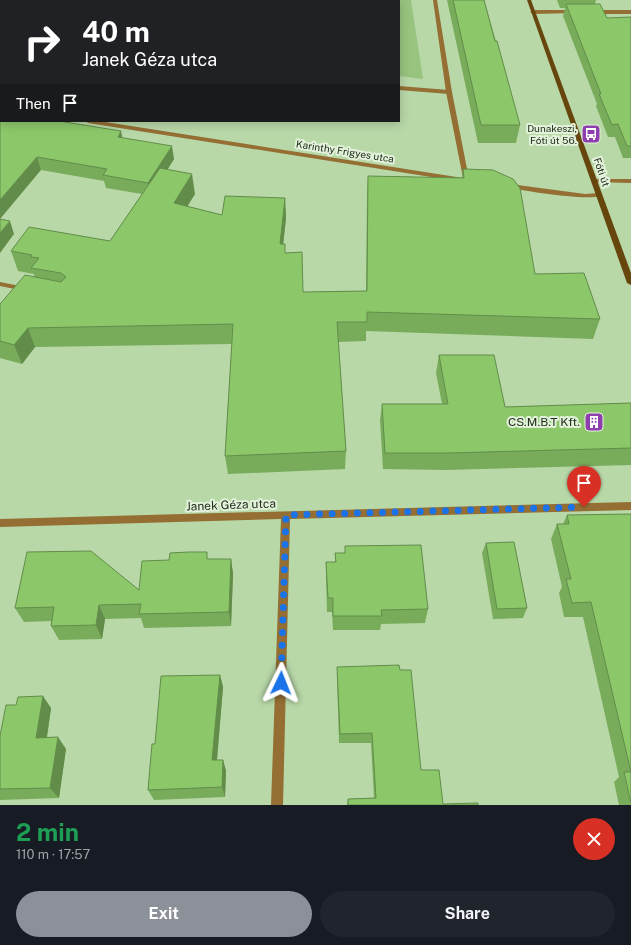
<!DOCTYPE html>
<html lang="en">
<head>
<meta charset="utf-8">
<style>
	:root { --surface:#171b24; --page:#20242c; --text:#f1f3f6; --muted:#9ea1a6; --accent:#8c9099 }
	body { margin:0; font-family:"Public Sans",sans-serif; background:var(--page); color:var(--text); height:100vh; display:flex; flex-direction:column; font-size:15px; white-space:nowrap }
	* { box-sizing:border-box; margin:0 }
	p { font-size:13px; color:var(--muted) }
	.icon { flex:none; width:22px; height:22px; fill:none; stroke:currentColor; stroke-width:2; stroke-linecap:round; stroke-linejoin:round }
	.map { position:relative; height:805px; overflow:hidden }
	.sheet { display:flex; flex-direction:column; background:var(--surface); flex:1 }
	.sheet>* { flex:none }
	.banner { position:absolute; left:0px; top:0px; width:400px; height:122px; box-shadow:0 2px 10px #0003; background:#202124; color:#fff; overflow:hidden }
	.pin { position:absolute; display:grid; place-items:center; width:34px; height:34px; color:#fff; margin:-41px -17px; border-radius:50% 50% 50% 0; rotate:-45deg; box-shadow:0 0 4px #0007 }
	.pin .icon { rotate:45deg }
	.me { position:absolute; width:44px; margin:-22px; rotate:2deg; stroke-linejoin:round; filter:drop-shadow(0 0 3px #0008) }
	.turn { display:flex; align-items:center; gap:14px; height:84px; padding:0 16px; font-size:18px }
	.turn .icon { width:52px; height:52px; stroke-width:2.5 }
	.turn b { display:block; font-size:28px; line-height:34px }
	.then { display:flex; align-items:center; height:38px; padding:0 16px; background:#0003; gap:8px; font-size:15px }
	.round { display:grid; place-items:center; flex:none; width:42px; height:42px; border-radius:21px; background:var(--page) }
	.summary { display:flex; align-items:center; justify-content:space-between; height:68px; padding:0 16px }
	h1 { font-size:24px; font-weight:700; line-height:30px; color:#1e9e55 }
	.button { display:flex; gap:8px; margin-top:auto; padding:8px 16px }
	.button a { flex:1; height:46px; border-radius:24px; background:var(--accent); color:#fff; font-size:16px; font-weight:700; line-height:46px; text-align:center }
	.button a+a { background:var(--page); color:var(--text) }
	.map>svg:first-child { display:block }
	.green { fill:#97c47f }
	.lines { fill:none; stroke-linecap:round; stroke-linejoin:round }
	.lane { fill:#946e33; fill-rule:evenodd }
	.street { fill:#946e33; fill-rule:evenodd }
	.secondary { fill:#67460d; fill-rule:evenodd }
	.wall { fill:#78ac5b }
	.shaded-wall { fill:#628c4a }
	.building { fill:#8cc86a; stroke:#628c4a }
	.route { stroke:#1a73e8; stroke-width:7; stroke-dasharray:0 12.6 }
	.labels { text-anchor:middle; stroke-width:4; stroke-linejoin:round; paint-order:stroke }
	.far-poi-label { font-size:10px; fill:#232f1d; stroke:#e3f3db; text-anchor:end }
	.far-street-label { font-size:10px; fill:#232f1d; stroke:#e3f3db }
	.poi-label { font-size:12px; fill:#232f1d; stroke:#e3f3db; text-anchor:end }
	.street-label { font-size:12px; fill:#232f1d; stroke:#e3f3db }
</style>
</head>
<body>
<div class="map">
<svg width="631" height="805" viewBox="0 0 631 805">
	<rect width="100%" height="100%" fill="#b8d8a8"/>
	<g class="green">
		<path d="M0,0H217L1,1V23Z"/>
		<path d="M265,0H411L423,79L399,76V1Z"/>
	</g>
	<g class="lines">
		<path class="lane" d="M399,86L449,90L452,92L449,94L399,90Z"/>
		<g class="street">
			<path d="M433,0H437L452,92L469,179L463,182L88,123L85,121H99L463,178L446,92Z"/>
			<path d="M574,10L577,12L576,13L533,14L530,12L533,10Z"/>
			<path d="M631,10V14H594L591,12L594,10Z"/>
			<rect x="0" y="105" width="1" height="4"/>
			<path d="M594,179H631V183L592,182L591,181Z"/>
			<path d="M510,184L585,194L599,193L602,195C593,202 522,191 508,187L507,186Z"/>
			<path d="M0,282L25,287L29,289L25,291L0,286Z"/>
			<path d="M631,502V510L290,519L283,805H271L281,519L0,527V519Z"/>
		</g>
		<path class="secondary" d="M527,0H531L631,273V285L627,283Z"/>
	</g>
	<g class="wall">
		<path d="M447,0H484L520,125L516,143H478Z"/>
		<path d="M557,0H596L595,4L607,18L631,17V158H623L615,137H608L596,106L597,104L563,16L565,8H560Z"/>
		<path d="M1,121H64L65,122L123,138L174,159L167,170L195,194L187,206L222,215L285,198L286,218L283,244L285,253L303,292L366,291L367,195L368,176L462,178L463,169L535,274L600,319L593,339L366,331V341L338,342L346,451L345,469L228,474L225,456L232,344L35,347L22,364L0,358V304L34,276V274L18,271L11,251L110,241L142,194L106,188L104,181L41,170Z"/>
		<path d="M439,355L505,407L631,403V465L446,470L383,469L380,420L382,404H442L436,373Z"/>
		<path d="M631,514V805H619L614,782L619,777L583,617H564L559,593L562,587L551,539L557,524H563L567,515Z"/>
		<path d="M486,543L527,608L523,618L493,619L482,553Z"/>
		<path d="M345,546L428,609L425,623L381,624L380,630H333L332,612H327L326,577V562H335V553H345Z"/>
		<path d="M209,559H231L233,574L231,626L144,628L141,618L105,619L102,639L59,640L51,626L52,621L24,622L15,608L139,590Z"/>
		<path d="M337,667L400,670L421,770L443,804L478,805H347L348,799L374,798L371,743H339L337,677Z"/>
		<path d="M220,675L223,687L217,760H223L226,771L225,797L154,800L148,790L155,744Z"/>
		<path d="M51,708L47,738L66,749L59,798L0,800V736Z"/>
	</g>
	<g class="shaded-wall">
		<path d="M121,131L124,145L118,137Z"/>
		<path d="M172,146L174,159L151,196L148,183Z"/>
		<path d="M37,157L41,170L0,219V200Z"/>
		<path d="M192,174L195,194L177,223L174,203Z"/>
		<path d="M285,198L286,218L281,264L280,244Z"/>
		<path d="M10,221L14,234L0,253V233Z"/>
		<path d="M28,328L35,347L22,364L14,345Z"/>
		<path d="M231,559L233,574L231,626L229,612Z"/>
		<path d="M99,605L105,619L102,639L96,625Z"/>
		<path d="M220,675L223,687L216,771L212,760Z"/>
		<path d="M43,696L51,708L45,749L36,738Z"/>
		<path d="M58,737L66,749L59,798L50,788Z"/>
		<path d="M223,760L226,771L225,797L222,787Z"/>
	</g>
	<g class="building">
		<path d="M453,0H484L495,41H497L520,125H481Z"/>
		<path d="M566,4H600L607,18L631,17V146H627L618,124L612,125L599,94H601Z"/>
		<path d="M0,107L1,108V121H59L121,131L118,137L172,146L148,183L103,175L107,169L37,157L0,200Z"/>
		<path d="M160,168L192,174L174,203L222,215L225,196L285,198L280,244H285V253L302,252L303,292L367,291L368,176L464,178L463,169L493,170L513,179L520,188L535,274L584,273L600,319L367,312V322H337L346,451L225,456L233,324L28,328L14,345L0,341V304L25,275L61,282L66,277L61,273L31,268L39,258L31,257L32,255L11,251L29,227L110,241Z"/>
		<path d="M0,219L10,221L0,233Z"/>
		<path d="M439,355H494L505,407L631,403V448L449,453H385L382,404H448Z"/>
		<path d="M631,514V803L624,772H631L591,602L572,603L566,579H571L557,524H569L567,515Z"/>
		<path d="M514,542L527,608L497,609L486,543Z"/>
		<path d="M421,545L428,609L381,610L382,616H333V598H328L326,562H336L335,553H345V546Z"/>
		<path d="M91,551L139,590L142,561L169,560L170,553L189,552H207V559H231L229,612L139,614L141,604L99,605L96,625L51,626L54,607L15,608L27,552Z"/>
		<path d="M399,665L400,670H411L421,770H439L443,804L478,803V805H348V799L376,798L372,733L340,734L337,667Z"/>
		<path d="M220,675L212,760H223L222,787L148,790L152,744H155L161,676Z"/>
		<path d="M43,696L36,738L58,737L50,788L0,789V736L6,705H16L18,697Z"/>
	</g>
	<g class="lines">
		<path class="route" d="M281,683L286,515L584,507"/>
	</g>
	<defs>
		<symbol id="bus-square" viewBox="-11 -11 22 22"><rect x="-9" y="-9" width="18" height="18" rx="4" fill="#8f3eae" stroke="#e3f3db"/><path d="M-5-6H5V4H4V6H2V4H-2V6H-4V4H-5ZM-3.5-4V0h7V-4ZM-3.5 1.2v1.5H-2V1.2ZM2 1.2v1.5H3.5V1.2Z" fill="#fff"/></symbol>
		<symbol id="building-square" viewBox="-11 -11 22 22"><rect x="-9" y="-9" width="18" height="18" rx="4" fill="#8f3eae" stroke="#e3f3db"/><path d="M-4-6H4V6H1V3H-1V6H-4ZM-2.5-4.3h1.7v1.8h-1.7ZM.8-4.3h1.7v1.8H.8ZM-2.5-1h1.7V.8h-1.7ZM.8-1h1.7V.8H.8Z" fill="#fff"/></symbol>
	</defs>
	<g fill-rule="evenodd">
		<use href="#bus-square" x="580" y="123" width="22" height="22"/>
		<use href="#building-square" x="583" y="411" width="22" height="22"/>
	</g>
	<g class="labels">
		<g class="far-poi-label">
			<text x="577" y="132">Dunakeszi,<tspan x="577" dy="12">Fóti út 56.</tspan></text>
		</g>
		<g class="far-street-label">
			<text transform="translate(345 151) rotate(9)" y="4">Karinthy Frigyes utca</text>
			<text transform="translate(602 172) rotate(71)" y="4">Fóti út</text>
		</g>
		<g class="poi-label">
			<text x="580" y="426">CS.M.B.T Kft.</text>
		</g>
		<g class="street-label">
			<text transform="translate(231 505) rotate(-2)" y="4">Janek Géza utca</text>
		</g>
	</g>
</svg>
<div class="pin" style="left:584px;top:507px;background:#d93025"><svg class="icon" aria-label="arrive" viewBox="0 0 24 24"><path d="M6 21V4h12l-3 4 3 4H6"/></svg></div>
<svg class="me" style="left:281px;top:683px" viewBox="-20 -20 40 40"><path d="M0-17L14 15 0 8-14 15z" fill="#1a73e8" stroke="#fff" stroke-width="4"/></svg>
<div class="banner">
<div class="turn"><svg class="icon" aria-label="right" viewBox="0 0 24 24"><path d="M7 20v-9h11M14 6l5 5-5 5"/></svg><div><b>40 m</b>Janek Géza utca</div></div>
<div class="then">Then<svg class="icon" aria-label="arrive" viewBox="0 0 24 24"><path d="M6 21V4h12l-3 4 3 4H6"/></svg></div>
</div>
</div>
<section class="sheet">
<div class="summary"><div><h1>2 min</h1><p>110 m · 17:57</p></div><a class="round" style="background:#d93025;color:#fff"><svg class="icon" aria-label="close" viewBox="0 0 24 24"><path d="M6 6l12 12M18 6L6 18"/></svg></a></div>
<div class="button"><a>Exit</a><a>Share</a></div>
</section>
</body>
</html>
